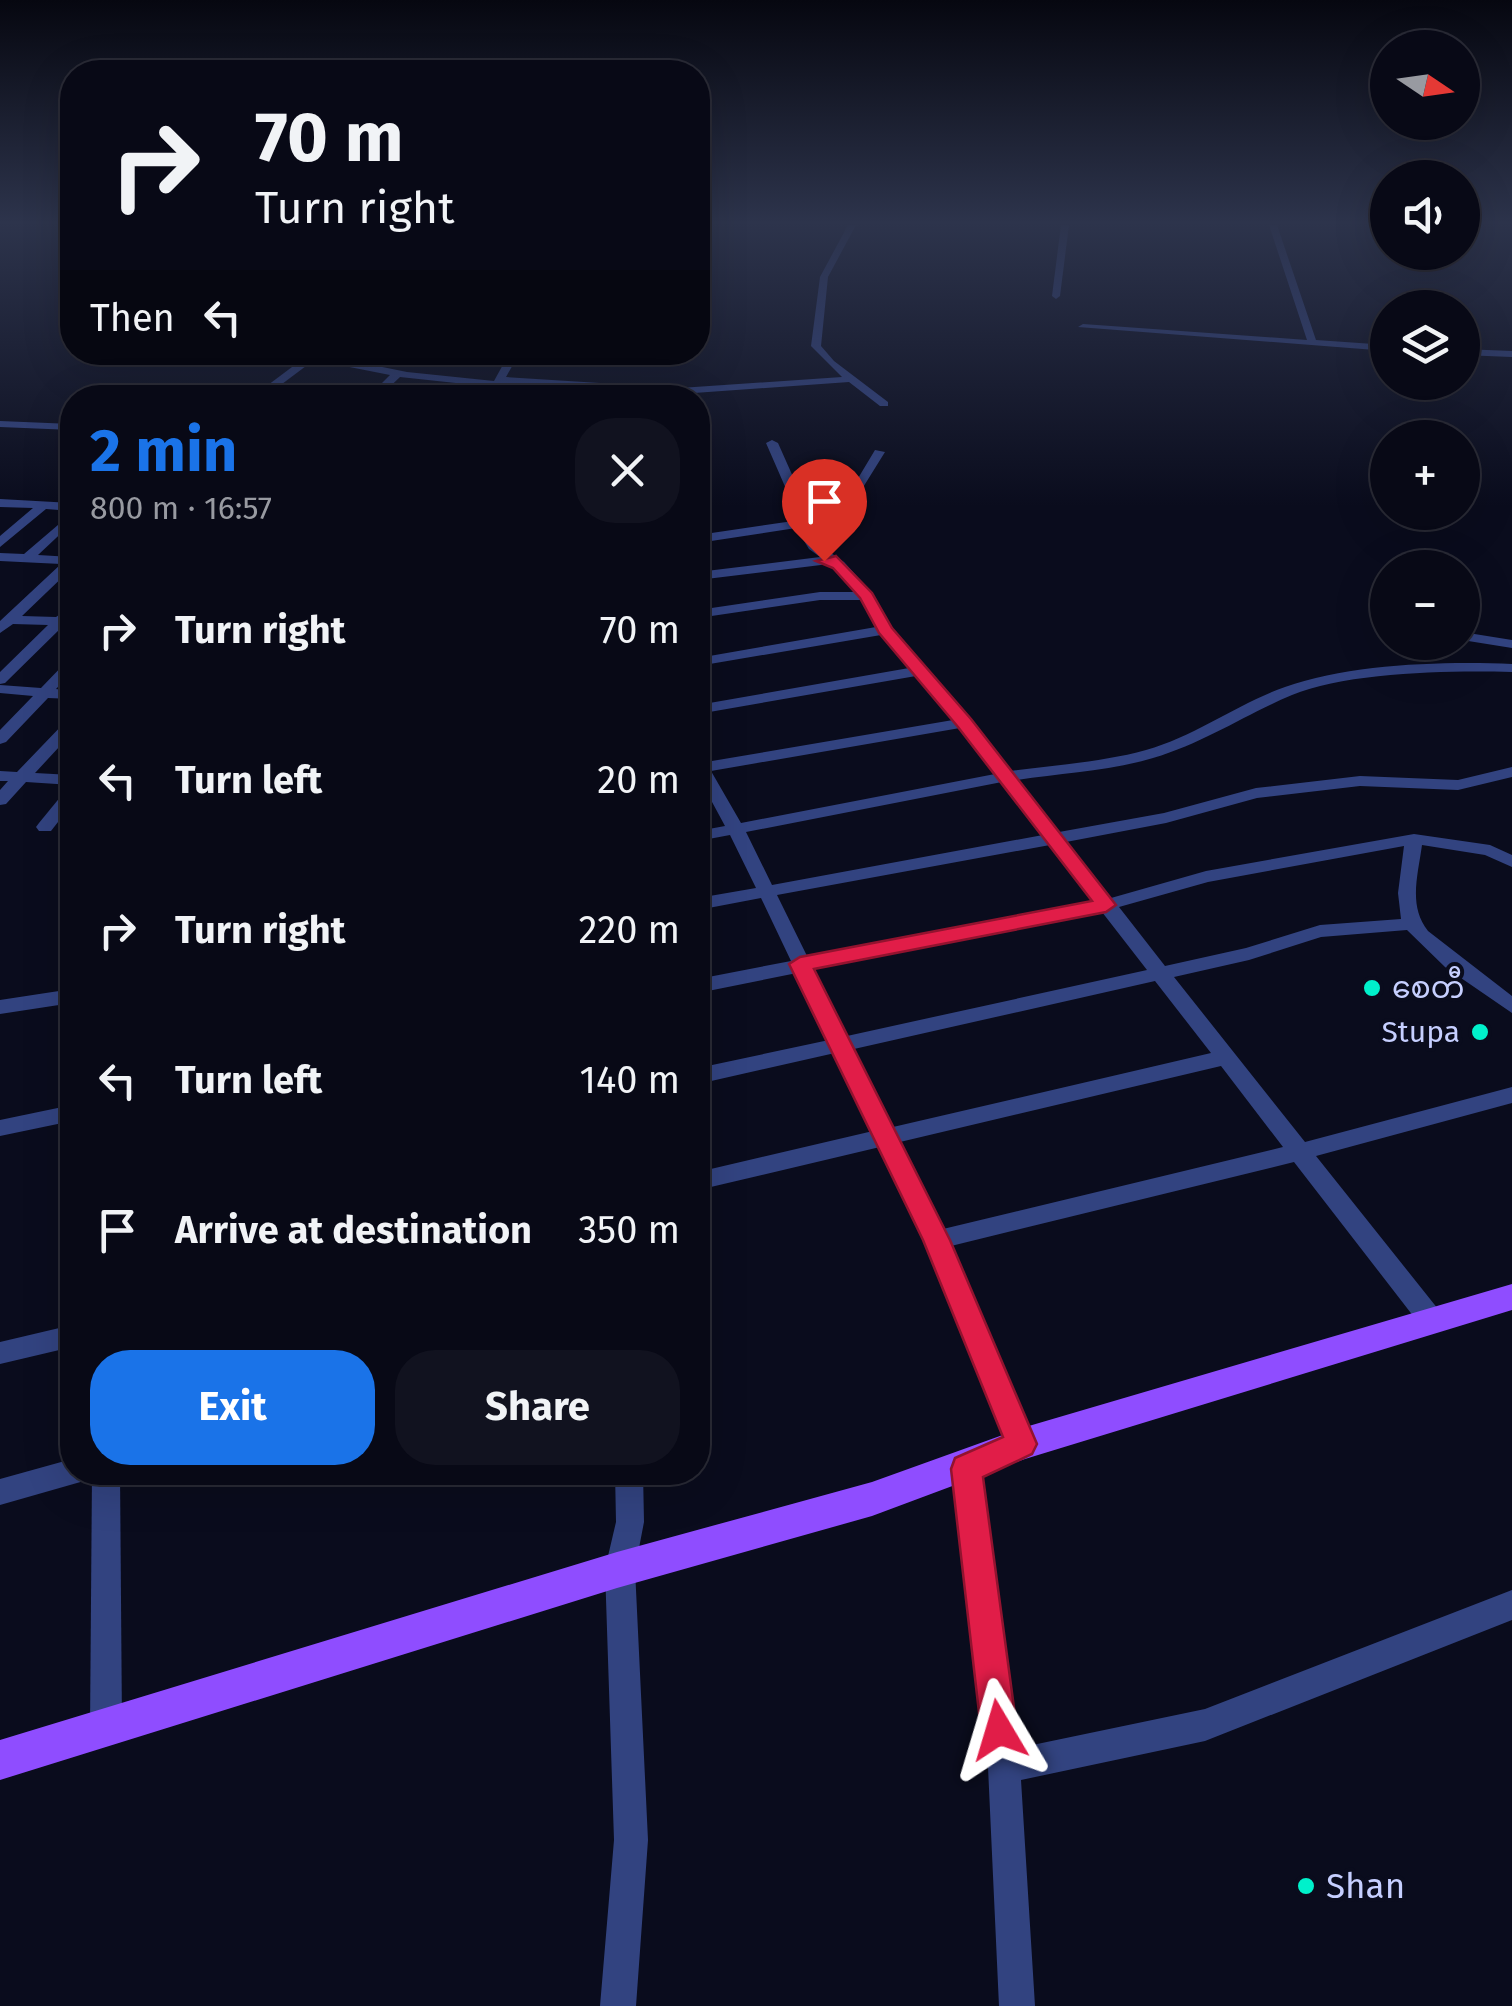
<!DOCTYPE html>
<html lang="en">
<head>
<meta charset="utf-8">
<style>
	:root { --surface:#080916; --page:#11121f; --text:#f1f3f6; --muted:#989aa1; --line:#292a35; --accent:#1a73e8 }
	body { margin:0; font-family:"Fira Sans","Noto Sans Myanmar",sans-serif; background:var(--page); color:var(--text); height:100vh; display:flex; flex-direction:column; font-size:38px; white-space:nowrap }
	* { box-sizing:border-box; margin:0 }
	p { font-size:32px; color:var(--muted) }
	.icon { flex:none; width:55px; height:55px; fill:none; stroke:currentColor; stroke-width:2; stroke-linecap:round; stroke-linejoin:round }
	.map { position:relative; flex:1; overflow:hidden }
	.side { position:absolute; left:60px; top:385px; width:650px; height:1100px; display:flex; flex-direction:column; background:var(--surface); border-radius:40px; box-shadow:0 10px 40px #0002,0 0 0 2px var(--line) }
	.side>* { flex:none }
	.banner { position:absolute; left:60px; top:60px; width:650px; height:305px; border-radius:40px; box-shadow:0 10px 40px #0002,0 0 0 2px var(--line); background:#080916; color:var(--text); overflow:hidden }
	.needle { width:65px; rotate:103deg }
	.buttons { position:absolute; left:1370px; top:30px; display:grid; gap:20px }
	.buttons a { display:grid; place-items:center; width:110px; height:110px; border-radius:50%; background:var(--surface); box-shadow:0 10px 40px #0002,0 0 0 2px var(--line); font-size:50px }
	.pin { position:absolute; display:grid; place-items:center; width:85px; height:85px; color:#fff; margin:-102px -42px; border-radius:50% 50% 50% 0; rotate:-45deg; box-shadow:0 0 10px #0007 }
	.pin .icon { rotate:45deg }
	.me { position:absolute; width:110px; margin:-55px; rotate:353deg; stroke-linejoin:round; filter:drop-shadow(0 0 8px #0008) }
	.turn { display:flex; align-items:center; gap:35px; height:210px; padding:0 30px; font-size:45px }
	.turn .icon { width:130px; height:130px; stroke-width:2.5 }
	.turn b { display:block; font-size:70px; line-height:85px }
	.then { display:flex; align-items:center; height:95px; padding:0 30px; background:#0003; gap:20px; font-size:38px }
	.round { display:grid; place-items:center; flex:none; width:105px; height:105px; border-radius:40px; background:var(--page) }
	.headline { display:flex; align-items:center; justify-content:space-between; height:170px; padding:0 30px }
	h1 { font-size:60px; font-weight:700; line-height:75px; color:var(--accent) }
	.action { display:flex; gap:20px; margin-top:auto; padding:20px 30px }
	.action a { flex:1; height:115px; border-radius:40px; background:var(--accent); color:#fff; font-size:40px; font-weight:700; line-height:115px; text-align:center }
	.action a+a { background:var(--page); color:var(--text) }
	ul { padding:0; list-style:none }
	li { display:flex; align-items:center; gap:30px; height:150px; padding:0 30px }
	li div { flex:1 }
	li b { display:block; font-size:38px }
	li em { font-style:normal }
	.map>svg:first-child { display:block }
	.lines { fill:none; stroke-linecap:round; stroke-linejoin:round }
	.minor { fill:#324380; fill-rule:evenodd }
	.major { fill:#8f4dff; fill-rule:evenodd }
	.route { fill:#e11d48; stroke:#92132f; stroke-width:2.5 }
	.poi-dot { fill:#00f1cb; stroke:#0a0c1d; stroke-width:4 }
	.labels { text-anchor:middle; stroke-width:8; stroke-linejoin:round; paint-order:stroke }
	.poi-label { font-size:30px; fill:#c6cfff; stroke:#0a0c1d; text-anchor:start }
	.near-poi-label { font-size:35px; fill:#c6cfff; stroke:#0a0c1d; text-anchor:start }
</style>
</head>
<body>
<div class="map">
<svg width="1512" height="2006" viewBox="0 0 1512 2006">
	<rect width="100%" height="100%" fill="#0a0c1d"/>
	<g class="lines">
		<g class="minor">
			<path d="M848,225H856L828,277L821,346L834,361L888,402V406H880L849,382L680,394L502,383L509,398H499L493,387L400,377L378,398H367L390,375L314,360L266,396L218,395L213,392L218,389L260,391L304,358L282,352L313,353L407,372L494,381L510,352H520L506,377L680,388L842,377L811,346L820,277Z"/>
			<path d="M1061,225H1069L1060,296L1056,299L1052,296Z"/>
			<path d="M1269,225H1277L1316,340L1388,345V351L1078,327L1083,324L1307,340Z"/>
			<path d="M1462,349L1512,351V357L1462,355Z"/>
			<path d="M0,421L72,424V430L0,427Z"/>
			<path d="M772,440L778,443L802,497L854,485L875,450L885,452L862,489L805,504L809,514L803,518L797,514L766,443Z"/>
			<path d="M0,499L72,503V511L46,509L0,547V536L33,508L0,507Z"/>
			<path d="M72,513V523L38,555L72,557V568L22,616L56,617L72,606V625L63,626L5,683L0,684V672L48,625L13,624L0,633V621L61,564L0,561V553L24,554Z"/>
			<path d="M800,520L804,521L818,544L844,562L872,593L890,629L1010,771C1055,765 1103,762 1146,750C1196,736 1237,704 1285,687C1350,664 1443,661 1512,664V672C1453,670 1346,672 1292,695C1244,715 1206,742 1153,758C1110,771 1062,773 1017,780L1059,832L1164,813L1256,788L1360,776L1458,780L1512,767V777L1458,790L1360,786L1257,798L1166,823L1066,842L1111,898L1206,871L1414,834L1490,845L1512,855V867L1485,855L1422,845C1418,875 1408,906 1428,931L1512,996V1013L1445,967L1407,930L1321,937L1249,960L1174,977L1305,1142L1512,1087V1103L1316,1156L1442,1314L1446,1322L1442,1330L1433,1333L1424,1330L1294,1162L951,1246L1036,1444L1032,1453L1022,1457L1012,1453L925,1240L880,1147L698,1190V1172L873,1131L835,1053L698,1084V1068L829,1040L797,973L698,993V979L791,961L761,898L698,910V898L756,888L730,835L698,841V831L725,826L698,776V757L706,762L953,720L916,676L698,714V705L909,668L881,635L698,666V658L876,627L862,600H820L698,618V610L820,592H856L829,564L698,580V572L820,557L809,549L796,528L698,543V535ZM960,728L995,774L741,823L711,771ZM1002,782L1043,835L772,885L746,832ZM1050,845L1094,902L808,958L777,895ZM1404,846L1398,893L1401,919L1320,925L1246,948L1165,966L1119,907L1208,882ZM1102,912L1147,970L847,1036L814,969ZM1155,981L1211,1053L893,1127L854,1049ZM1221,1066L1283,1147L943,1229L900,1142Z"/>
			<path d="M1462,632L1512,640V648L1462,640Z"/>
			<path d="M72,660V672L56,689L72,691V699L48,698L6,742L0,744V730L33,696L0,693V685L41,688L67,661Z"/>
			<path d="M72,719V733L35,773L72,775V785L26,782L6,804L0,805V790L8,781H0V771L17,772L66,721Z"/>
			<path d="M72,789V804L51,831H39L36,827L39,823L66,790Z"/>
			<path d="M72,989V1003L0,1014V1000Z"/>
			<path d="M72,1105V1121L0,1136V1120Z"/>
			<path d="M72,1325V1347L0,1364V1342Z"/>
			<path d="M966,1456L976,1460L980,1469L1018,1748L1205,1709L1512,1590V1620L1205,1741L1021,1780L1035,2006H999L988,1767L952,1469L956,1460Z"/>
			<path d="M72,1459V1472H88L84,1481L0,1505V1479Z"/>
			<path d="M92,1472H120L122,1728L117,1739L106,1744L95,1739L90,1728Z"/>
			<path d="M615,1472H643L644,1522L635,1569L648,1840L636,2006H600L614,1840L605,1569L616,1522Z"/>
		</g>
		<path class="major" d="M1512,1284V1310L1025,1459L872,1516L617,1588L0,1780V1740L617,1552L872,1482L1022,1428Z"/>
	</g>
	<linearGradient id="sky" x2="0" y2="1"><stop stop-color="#060710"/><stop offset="0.44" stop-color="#2d344c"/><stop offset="1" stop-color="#2d344c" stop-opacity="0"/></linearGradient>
	<rect width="1512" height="506" fill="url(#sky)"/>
	<path class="route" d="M836,556L872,593L892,628L971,719L1116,905L1106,912L814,969L950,1240L1037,1444L1032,1454L983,1477L1017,1730L1012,1743L999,1748L986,1743L981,1730L951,1469L955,1458L1003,1437L923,1240L789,964L800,957L1092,901L958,727L879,633L860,598L833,568L816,561Z"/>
	<g class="poi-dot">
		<circle cx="1372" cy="988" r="10"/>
		<circle cx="1480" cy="1032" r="10"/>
		<circle cx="1306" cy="1886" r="10"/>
	</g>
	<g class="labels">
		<g class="poi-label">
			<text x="1392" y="998">စေတီ</text>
			<text x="1460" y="1042" text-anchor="end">Stupa</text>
		</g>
		<g class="near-poi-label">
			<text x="1326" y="1898">Shan</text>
		</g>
	</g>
</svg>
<div class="buttons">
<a><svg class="needle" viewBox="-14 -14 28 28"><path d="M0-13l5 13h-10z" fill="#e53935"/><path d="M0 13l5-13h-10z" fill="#989aa1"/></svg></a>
<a><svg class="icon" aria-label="sound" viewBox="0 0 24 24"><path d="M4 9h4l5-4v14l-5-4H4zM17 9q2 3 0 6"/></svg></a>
<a><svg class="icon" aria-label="layers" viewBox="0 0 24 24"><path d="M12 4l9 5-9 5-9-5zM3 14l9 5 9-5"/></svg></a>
<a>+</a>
<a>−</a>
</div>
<div class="pin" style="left:824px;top:561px;background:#d93025"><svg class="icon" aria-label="arrive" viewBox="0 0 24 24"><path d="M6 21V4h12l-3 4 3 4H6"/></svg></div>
<svg class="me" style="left:999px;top:1730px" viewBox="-20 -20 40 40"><path d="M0-17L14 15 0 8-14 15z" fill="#e11d48" stroke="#fff" stroke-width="4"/></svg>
<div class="banner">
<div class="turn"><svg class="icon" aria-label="right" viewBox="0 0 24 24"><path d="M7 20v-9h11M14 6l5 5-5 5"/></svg><div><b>70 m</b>Turn right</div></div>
<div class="then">Then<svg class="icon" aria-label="left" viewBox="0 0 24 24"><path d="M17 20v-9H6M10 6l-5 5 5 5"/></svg></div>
</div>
<section class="side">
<div class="headline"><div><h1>2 min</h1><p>800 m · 16:57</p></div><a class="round"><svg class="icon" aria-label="close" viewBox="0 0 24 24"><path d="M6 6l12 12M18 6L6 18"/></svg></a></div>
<ul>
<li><svg class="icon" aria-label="right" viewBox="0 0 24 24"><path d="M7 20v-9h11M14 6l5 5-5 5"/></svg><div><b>Turn right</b></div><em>70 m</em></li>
<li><svg class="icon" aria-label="left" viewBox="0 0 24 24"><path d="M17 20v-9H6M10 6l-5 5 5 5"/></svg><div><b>Turn left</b></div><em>20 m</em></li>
<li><svg class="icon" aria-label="right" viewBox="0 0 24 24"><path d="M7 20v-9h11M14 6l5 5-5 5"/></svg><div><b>Turn right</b></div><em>220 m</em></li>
<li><svg class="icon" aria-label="left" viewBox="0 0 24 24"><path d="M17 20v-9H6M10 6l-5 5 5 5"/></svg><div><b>Turn left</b></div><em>140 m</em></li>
<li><svg class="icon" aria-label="arrive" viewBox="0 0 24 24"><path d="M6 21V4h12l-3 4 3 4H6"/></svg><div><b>Arrive at destination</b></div><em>350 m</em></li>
</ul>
<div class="action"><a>Exit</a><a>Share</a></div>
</section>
</div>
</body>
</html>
